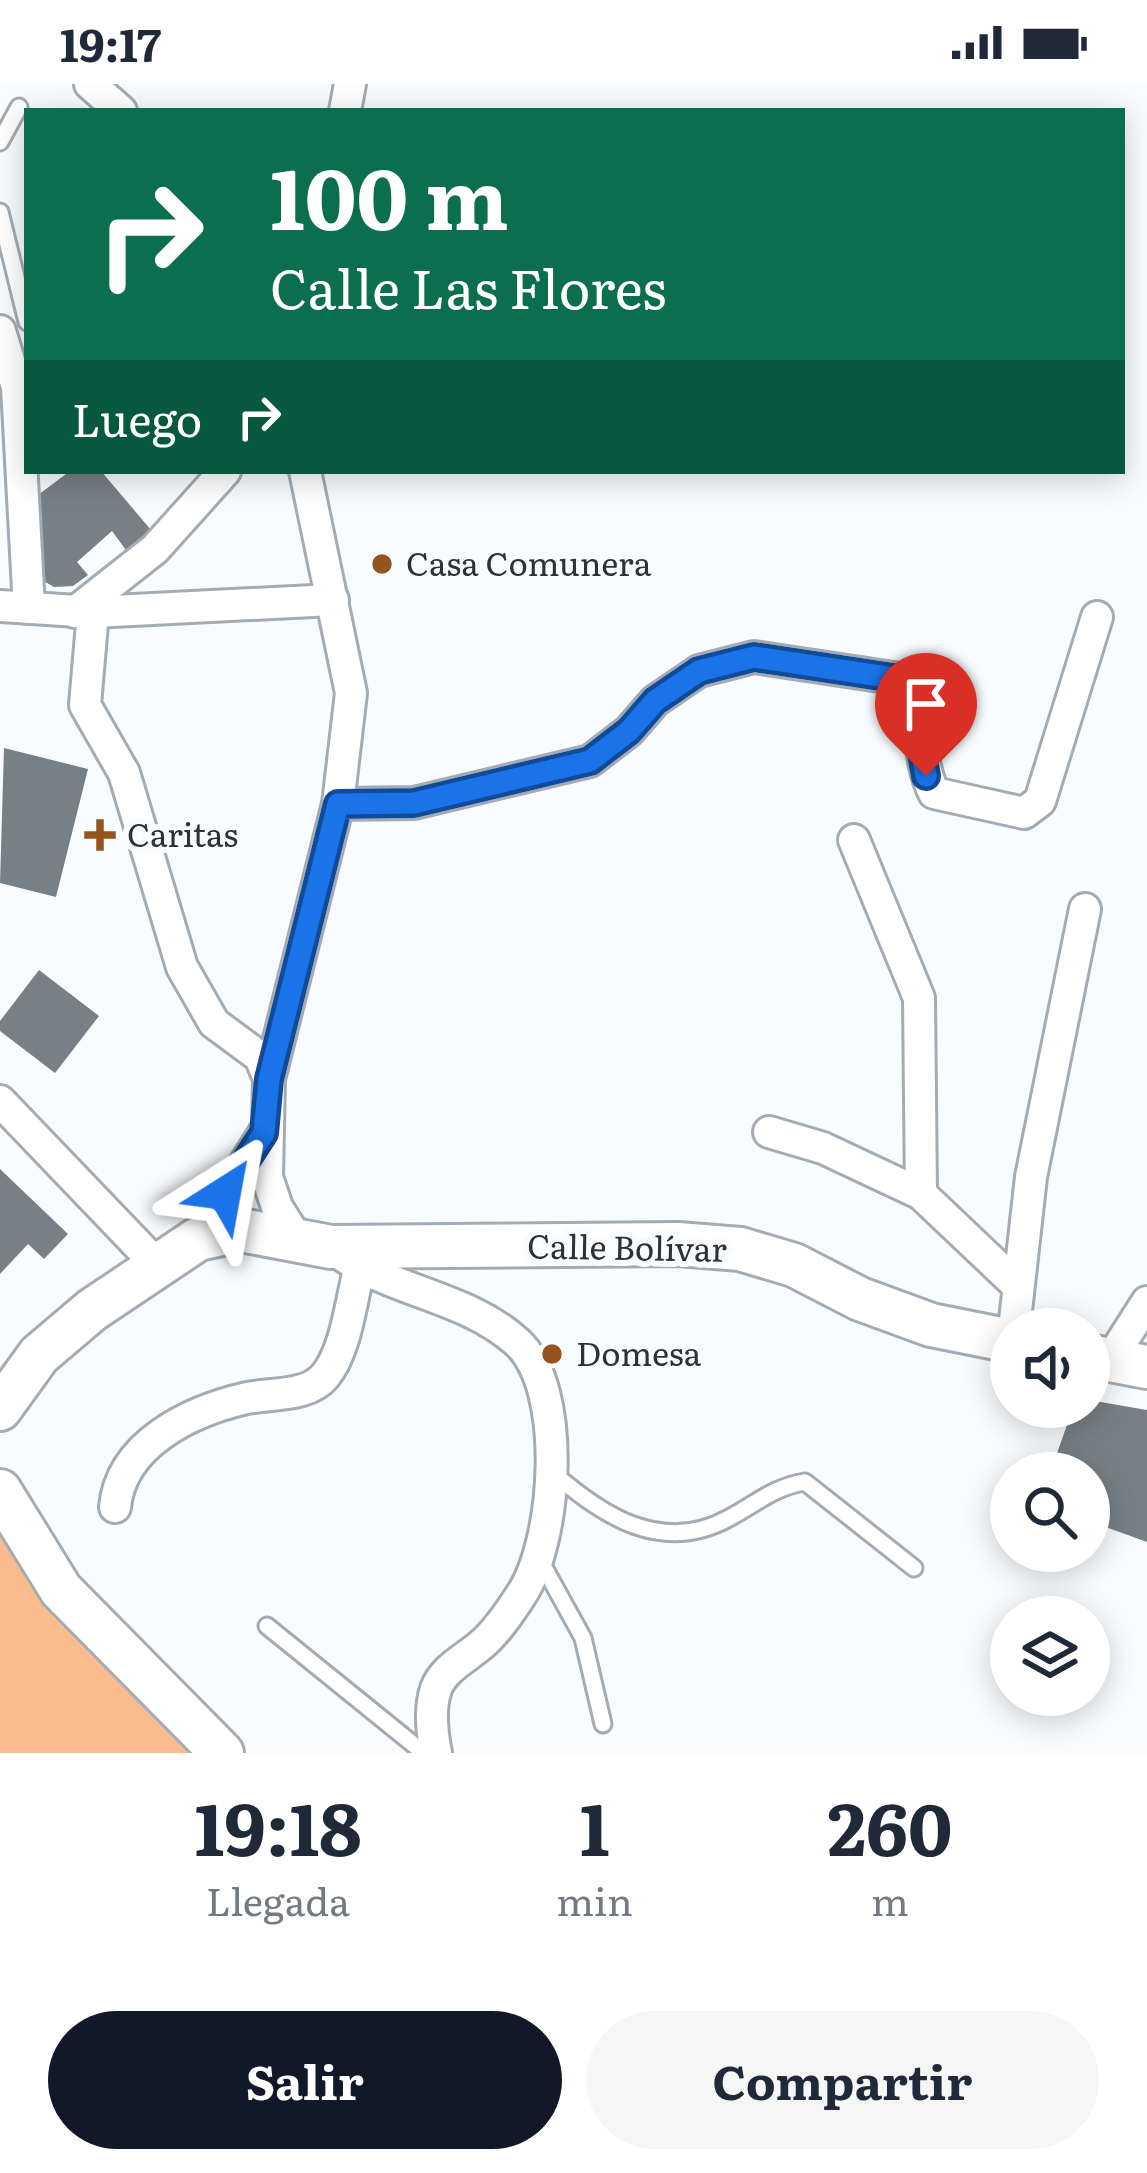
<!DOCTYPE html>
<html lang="es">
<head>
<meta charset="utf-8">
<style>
	:root { --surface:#fff; --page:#f6f6f7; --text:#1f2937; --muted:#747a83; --accent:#111827 }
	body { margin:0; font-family:Literata,serif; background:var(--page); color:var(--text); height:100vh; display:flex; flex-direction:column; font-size:45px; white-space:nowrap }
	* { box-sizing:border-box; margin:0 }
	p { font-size:39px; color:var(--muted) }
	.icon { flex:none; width:66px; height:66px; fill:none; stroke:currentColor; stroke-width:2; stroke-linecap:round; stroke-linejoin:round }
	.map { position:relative; height:1669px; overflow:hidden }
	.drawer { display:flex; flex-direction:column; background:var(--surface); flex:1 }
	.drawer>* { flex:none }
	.guide { position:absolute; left:24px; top:24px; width:1101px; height:366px; border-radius:0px; box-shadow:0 6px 30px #0003; background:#0b6e4f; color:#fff; overflow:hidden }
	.buttons { position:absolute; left:990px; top:1224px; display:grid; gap:24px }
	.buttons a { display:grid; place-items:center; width:120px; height:120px; border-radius:50%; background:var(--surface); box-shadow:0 6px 30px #0003; font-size:60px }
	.pin { position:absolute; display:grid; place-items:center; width:102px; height:102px; color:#fff; margin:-123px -51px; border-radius:50% 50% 50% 0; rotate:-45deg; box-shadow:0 0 12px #0007 }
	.pin .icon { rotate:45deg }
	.me { position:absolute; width:132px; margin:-66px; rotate:34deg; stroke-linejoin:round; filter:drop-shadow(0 0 9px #0008) }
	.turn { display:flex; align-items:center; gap:42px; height:252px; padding:0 48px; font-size:54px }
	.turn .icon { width:156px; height:156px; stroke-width:2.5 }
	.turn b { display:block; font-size:84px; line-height:102px }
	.then { display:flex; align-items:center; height:114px; padding:0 48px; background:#0003; gap:24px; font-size:45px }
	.eta { display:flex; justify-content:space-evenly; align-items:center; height:204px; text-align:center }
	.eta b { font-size:72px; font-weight:700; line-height:84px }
	.cta { display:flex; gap:24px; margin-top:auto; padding:24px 48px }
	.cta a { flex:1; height:138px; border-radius:72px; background:var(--accent); color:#fff; font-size:48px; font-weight:700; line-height:138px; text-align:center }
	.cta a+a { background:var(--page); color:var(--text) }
	.status { display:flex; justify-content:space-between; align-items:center; height:84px; padding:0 60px; background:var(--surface); direction:ltr }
	.status svg { height:33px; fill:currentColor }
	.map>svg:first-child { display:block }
	.green { fill:#fabc8e }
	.building { fill:#777f87 }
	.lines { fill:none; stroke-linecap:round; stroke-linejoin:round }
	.lane-casing { stroke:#a3acb4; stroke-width:21 }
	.street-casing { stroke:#a3acb4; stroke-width:36 }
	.secondary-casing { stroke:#a3acb4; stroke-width:48 }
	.lane { stroke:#fff; stroke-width:15 }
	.street { stroke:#fff; stroke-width:30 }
	.secondary { stroke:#fff; stroke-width:42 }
	.route-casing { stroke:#114b97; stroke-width:30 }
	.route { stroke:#1a73e8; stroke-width:21 }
	.poi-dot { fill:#94541d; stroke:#f8fcff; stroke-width:4.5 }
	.labels { text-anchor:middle; stroke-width:12; stroke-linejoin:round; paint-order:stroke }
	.poi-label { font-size:33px; fill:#2e3235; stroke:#f8fcff; text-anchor:start }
	.street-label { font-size:33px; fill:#2e3235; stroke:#f8fcff }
</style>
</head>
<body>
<div class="status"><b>19:17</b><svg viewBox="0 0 49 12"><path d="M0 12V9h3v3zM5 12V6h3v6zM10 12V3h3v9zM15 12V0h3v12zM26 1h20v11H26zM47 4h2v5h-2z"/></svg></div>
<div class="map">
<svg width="1147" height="1669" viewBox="0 0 1147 1669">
	<rect width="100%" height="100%" fill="#f8fcff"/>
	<path class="green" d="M0,1439L9,1464L195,1669H0Z"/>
	<g class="building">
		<path d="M70,387H101L151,446L126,466L112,447L77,478L88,491L73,502L54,503L42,496L30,417Z"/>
		<path d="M4,664L88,685L56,813L0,799Z"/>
		<path d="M39,886L99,932L55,989L0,947V937Z"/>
		<path d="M0,1085L68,1150L44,1175L28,1160L0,1190Z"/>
		<path d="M1089,1316L1147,1326V1458L1089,1437V1389H1050L1073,1324L1089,1323Z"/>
	</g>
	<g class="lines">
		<defs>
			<g id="lane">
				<path d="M0,58L19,23"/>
				<path d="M0,128L27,238"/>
				<path d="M551,1387C602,1432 662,1471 729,1434C756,1420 773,1403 805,1398L914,1484"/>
				<path d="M540,1476L583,1554L603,1640"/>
				<path d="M267,1542L424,1669"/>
			</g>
			<g id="street">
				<path d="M90,0L121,27"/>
				<path d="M345,27L350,0"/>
				<path d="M0,247L17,303L29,524"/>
				<path d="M0,522L93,528L333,516"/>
				<path d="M75,528L155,465L225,387"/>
				<path d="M93,528L85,621L124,689L182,883L214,939L260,973L269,995"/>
				<path d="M338,720L414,719L590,677L629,647L655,617L699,587L754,573L900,595C925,625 916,673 934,709L1024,729L1040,717L1097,533"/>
				<path d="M854,756L919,914L921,1110L1018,1202"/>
				<path d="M0,1017L159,1183"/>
				<path d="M769,1048L823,1064L921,1110"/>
				<path d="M198,1155L264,1049"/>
				<path d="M299,1158L277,1123L267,1093L269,995L338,720L351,609L305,387"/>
				<path d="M331,1163C386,1208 464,1210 517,1258C568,1304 557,1458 521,1511C510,1528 496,1549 481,1561C466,1574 443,1585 436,1605C429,1625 432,1649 436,1669"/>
				<path d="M1014,1245L1031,1093L1085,825"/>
				<path d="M1110,1276L1147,1218"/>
				<path d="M115,1423C121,1360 190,1327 247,1314C271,1309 308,1313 325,1292C346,1267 351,1217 359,1186"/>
			</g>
			<g id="secondary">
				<path d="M1089,1272L1147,1283"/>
				<path d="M0,1325L39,1271L92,1226L198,1155L241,1146L331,1163L678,1160L740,1165L794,1181L860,1215L931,1241L1011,1257"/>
				<path d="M0,1407L61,1506L222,1669"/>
			</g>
		</defs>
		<use href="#lane" class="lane-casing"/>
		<use href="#street" class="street-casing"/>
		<use href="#secondary" class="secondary-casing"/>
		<use href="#lane" class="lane"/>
		<use href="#street" class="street"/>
		<use href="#secondary" class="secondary"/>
	</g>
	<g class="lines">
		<defs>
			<path id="route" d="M225,1109L264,1049L269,995L338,720L414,719L590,677L629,647L655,617L699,587L754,573L900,595L911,608L926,692"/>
		</defs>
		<use href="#route" class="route-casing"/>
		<use href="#route" class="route"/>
	</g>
	<g class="poi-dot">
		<circle cx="382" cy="480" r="12"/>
		<path d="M94 733h12v12h12v12h-12v12h-12v-12h-12v-12h12z"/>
		<circle cx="552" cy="1270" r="12"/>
	</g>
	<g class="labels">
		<g class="poi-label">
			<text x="406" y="492">Casa Comunera</text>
			<text x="127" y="763">Caritas</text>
			<text x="576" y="1282">Domesa</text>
		</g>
		<g class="street-label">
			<text transform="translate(627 1164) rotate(1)" y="12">Calle Bolívar</text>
		</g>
	</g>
</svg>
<div class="buttons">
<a><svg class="icon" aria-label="sound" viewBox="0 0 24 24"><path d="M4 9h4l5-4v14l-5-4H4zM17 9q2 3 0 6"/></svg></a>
<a><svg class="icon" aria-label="search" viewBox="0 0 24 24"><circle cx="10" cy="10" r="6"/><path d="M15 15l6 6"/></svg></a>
<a><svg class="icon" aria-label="layers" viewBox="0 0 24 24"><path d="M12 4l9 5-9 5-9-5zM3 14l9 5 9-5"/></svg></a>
</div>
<div class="pin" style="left:926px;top:692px;background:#d93025"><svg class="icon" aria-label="arrive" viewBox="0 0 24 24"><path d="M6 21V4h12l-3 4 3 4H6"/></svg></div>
<svg class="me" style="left:225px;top:1109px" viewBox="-20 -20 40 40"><path d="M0-17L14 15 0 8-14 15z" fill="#1a73e8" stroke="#fff" stroke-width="4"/></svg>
<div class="guide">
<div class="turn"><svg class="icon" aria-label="right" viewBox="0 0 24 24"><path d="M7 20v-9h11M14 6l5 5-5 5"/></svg><div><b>100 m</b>Calle Las Flores</div></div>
<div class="then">Luego<svg class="icon" aria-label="right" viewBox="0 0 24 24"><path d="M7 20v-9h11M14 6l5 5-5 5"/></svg></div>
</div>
</div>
<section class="drawer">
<div class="eta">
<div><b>19:18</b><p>Llegada</p></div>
<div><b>1</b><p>min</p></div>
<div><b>260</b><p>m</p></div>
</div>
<div class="cta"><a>Salir</a><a>Compartir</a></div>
</section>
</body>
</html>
